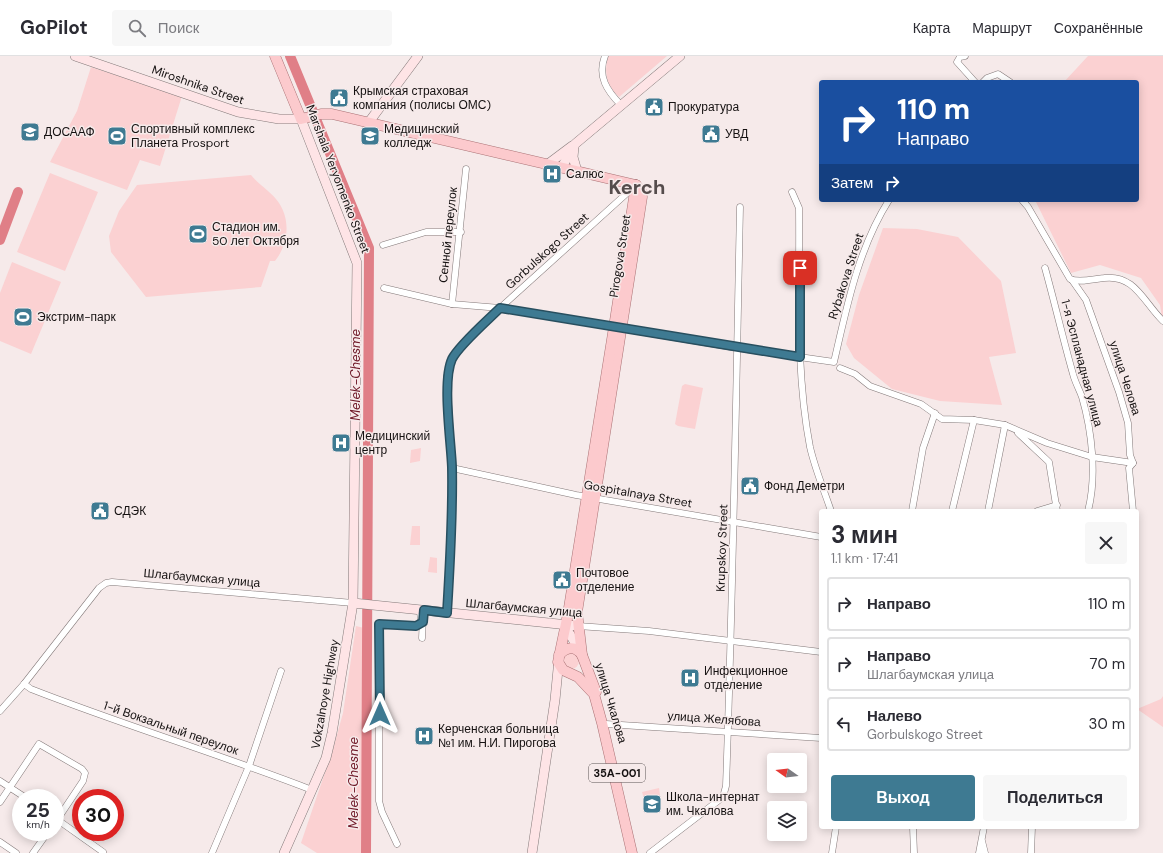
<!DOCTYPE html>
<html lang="ru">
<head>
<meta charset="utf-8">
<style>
	:root { --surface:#fff; --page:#f7f7f7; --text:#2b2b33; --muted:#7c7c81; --line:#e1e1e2; --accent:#3e7a92 }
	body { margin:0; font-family:"DM Sans",sans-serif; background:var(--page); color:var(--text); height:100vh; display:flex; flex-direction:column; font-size:15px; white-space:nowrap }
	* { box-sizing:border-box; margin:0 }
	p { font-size:13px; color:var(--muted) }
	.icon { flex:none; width:22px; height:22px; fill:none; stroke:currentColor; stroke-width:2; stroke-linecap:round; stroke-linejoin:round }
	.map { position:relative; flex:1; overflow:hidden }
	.panel { position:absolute; left:819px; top:453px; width:320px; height:320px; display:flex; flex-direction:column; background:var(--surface); border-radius:4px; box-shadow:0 2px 10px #0003 }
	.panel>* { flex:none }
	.guide { position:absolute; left:819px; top:24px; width:320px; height:122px; border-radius:4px; box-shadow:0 2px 10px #0003; background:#1a4fa0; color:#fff; overflow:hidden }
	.needle { width:26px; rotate:284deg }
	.fabs { position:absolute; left:767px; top:697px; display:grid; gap:8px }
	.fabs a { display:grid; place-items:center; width:40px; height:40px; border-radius:4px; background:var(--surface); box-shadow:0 2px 10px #0003; font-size:20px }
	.speed { position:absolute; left:12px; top:733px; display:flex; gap:8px; font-size:20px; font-weight:700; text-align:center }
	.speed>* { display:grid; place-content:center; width:52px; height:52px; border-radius:50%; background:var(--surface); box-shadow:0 2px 10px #0003; line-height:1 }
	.speed small { font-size:10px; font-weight:400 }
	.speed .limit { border:6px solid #d22; background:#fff; color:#111 }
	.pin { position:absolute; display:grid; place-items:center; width:34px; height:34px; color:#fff; margin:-17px; border-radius:8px; box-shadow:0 2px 6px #0006 }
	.me { position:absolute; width:44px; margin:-22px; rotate:0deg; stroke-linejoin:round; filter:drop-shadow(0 0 3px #0008) }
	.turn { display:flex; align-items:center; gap:14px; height:84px; padding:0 12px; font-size:18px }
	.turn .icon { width:52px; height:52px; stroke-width:2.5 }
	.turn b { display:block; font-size:28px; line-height:34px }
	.then { display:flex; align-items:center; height:38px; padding:0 12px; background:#0003; gap:8px; font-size:15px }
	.round { display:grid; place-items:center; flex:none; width:42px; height:42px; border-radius:4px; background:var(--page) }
	.headline { display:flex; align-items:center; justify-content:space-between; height:68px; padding:0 12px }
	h1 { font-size:24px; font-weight:700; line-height:30px }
	.button { display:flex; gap:8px; margin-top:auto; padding:8px 12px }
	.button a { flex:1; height:46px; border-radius:4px; background:var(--accent); color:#fff; font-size:16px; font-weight:700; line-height:46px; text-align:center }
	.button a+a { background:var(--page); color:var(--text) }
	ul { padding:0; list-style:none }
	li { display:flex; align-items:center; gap:12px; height:54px; margin:0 8px 6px; padding:0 4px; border:2px solid var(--line); border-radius:4px }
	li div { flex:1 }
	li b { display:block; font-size:15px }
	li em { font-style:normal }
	header { display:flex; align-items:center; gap:24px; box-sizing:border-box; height:56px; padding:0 20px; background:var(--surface); border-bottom:1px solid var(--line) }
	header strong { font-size:19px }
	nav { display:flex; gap:22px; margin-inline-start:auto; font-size:14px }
	.search { width:280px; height:36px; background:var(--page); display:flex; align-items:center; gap:10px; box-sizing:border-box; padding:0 14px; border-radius:4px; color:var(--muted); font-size:15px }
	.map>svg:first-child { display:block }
	.green { fill:#fbd1d2 }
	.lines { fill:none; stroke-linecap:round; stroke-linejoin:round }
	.river { stroke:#e07f87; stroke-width:10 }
	.street-casing { stroke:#837979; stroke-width:7 }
	.secondary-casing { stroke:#837979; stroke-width:10 }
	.primary-casing { stroke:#aa7275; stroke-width:11 }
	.street { stroke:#fff; stroke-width:6 }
	.secondary { stroke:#fee4e6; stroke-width:9 }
	.primary { stroke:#fccacd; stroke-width:10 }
	.route-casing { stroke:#284f5f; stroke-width:10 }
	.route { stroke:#3e7a92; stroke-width:7 }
	.labels { text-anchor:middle; stroke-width:3; stroke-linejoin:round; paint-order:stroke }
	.shield { fill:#f6eaea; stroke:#585252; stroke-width:1 }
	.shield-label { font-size:11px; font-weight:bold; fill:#151111 }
	.street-label { font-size:12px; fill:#151111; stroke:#f6eaea }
	.poi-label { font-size:12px; fill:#151111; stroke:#f6eaea; text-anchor:start }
	.water-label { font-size:13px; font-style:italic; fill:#6f1827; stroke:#f6eaea }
	.town-label { font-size:20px; font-weight:bold; fill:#554c4c; stroke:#f6eaea }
</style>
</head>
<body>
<header>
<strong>GoPilot</strong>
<div class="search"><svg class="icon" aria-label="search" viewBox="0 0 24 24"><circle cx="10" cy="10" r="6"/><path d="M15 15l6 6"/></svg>Поиск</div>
<nav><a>Карта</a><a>Маршрут</a><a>Сохранённые</a></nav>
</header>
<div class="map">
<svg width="1163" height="797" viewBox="0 0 1163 797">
	<rect width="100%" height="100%" fill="#f6eaea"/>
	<g class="green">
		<path d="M608,0H667L619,41C606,29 604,17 608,0Z"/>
		<path d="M1088,0H1163V268L1160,249L1141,222L1100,209L1071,217L1035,144H1137V26H1064Z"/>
		<path d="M91,11L182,40L160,110L140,104L127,134L50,106L77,55Z"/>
		<path d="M50,117L98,136L65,215L17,196Z"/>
		<path d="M251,119C259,129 272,136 279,147C291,165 288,189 275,205H270L261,231L146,241L111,196L109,180L119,155L137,129Z"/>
		<path d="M883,172L917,173L958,181L1001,225L1016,297L989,301L1002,349L940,345L892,333L854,302L846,288L859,239Z"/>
		<path d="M12,206L61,226L31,298L0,285V237Z"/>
		<path d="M685,328L703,332L695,373L678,370L675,368L682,330Z"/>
		<path d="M421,392L420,405L410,407L411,394Z"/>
		<path d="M412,470H420V489H410Z"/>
		<path d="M430,501L437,502V517L428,516Z"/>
		<path d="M356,570L364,572L361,797H317L301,787L333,693L343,657Z"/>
		<circle cx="571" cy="605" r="8"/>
		<path d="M1163,640V671L1137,653L1161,643Z"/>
		<path d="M659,732L660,739L644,743L642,736Z"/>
	</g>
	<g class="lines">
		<g class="river">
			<path d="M290,0L369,192L366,797"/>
			<path d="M0,184L18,136"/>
		</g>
		<defs>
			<g id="street">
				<path d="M605,0C597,20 607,35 621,49"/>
				<path d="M965,0L960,1L957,6L975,26"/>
				<path d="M983,26L987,22L998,18L1010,26"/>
				<path d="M792,136L799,152C800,232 795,313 810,391C815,413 824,434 831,455"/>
				<path d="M1022,144L1028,151L1070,223C1079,227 1093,223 1104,222C1135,218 1144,247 1163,265"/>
				<path d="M383,189L426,176H461"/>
				<path d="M1045,212C1055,248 1063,283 1073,318C1075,326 1079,333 1082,341C1092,375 1097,421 1088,455"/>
				<path d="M1072,224L1086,244L1119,336L1128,367L1130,399L1133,407L1129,412L1133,455"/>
				<path d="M384,232L452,248L500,252L737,292L834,306C847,250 858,193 889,144"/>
				<path d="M452,248L466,113"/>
				<path d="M840,312L855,318L870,330L921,348L942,363L974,364L1005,369L1047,387L1092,401L1133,407"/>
				<path d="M1018,377L1049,406L1057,455"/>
				<path d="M452,412L576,439L821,481"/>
				<path d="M912,455L923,392L935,357"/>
				<path d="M952,455L974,364"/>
				<path d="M988,455L1005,369"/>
				<path d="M1037,455L1057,449"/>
				<path d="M447,557L451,491L452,412L447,320L452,302L472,280L500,252L636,129"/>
				<path d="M578,570L649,575L821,596"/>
				<path d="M422,582L423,562"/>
				<path d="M24,628L31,633C123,669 219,698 312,734"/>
				<path d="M0,655L24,628L99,532L106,527L112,526L353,547"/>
				<path d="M606,668L821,682"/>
				<path d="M0,725L26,742"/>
				<path d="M0,746L39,688L82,713L85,717L83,725L55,767"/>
				<path d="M55,762L103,796"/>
				<path d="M913,771L914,797"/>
				<path d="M982,785L985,797"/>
				<path d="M0,786L16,797"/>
				<path d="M397,788L382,756L379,745V568L416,570L421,566L420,554"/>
				<path d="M33,797L48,776"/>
				<path d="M212,797L249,710L281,615"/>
				<path d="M650,797L723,741L726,730C733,537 736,344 740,151"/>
				<path d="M832,797L836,771"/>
				<path d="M979,797L984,771"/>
				<path d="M1031,797L1032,771"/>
			</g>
			<g id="secondary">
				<path d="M75,0L238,56L279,63H301L357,207L353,547L332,677L326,702L284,797"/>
				<path d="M369,66L418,0"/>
				<path d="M574,91L573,101L577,115"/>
				<path d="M548,108L572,90"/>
				<path d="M562,111L575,88L680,0"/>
				<path d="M353,547L578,570"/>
				<path d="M566,569L568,575L581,597"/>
				<path d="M532,797L555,644L559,603"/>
			</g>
			<g id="primary">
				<path d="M275,0L301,63L321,58H332L636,129"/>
				<path d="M559,599C566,591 575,589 582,599"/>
				<path d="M596,636L582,599L577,556L642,141L641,135L636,129"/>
				<path d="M632,797L602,667L594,638L578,621L563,614L558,606L568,558L614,271L636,129"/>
			</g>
		</defs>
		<use href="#street" class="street-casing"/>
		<use href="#secondary" class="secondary-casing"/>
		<use href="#primary" class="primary-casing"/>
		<use href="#street" class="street"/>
		<use href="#secondary" class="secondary"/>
		<use href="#primary" class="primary"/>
	</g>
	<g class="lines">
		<defs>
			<path id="route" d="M380,658L379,568L416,570L423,566L424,554L447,557C450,508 453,460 452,411C451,385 442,325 452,303C459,289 488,264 500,252L800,301V212"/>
		</defs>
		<use href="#route" class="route-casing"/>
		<use href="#route" class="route"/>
	</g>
	<defs>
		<symbol id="civic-square" viewBox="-11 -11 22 22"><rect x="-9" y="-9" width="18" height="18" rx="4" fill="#3e7a92" stroke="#f6eaea"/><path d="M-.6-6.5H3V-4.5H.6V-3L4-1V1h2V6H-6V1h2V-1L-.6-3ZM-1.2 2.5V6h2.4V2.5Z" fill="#fff"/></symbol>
		<symbol id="university-square" viewBox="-11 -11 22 22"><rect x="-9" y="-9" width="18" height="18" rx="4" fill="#3e7a92" stroke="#f6eaea"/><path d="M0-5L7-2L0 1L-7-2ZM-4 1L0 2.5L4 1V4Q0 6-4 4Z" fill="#fff"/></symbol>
		<symbol id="stadium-square" viewBox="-11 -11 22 22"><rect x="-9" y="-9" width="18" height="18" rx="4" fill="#3e7a92" stroke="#f6eaea"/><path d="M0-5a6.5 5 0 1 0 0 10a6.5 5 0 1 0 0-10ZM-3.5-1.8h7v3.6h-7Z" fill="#fff"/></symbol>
		<symbol id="hospital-square" viewBox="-11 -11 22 22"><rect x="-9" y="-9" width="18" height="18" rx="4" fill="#3e7a92" stroke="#f6eaea"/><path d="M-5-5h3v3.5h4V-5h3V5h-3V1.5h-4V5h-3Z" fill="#fff"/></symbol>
		<symbol id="school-square" viewBox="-11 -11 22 22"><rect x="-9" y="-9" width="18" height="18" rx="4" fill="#3e7a92" stroke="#f6eaea"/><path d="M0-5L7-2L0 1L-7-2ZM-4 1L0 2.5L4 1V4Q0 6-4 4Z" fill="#fff"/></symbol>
	</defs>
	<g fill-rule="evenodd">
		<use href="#civic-square" x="328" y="31" width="22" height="22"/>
		<use href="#civic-square" x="643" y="40" width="22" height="22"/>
		<use href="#university-square" x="19" y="65" width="22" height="22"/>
		<use href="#civic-square" x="700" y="67" width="22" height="22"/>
		<use href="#stadium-square" x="106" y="69" width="22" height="22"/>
		<use href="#university-square" x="359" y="69" width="22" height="22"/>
		<use href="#hospital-square" x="541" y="107" width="22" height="22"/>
		<use href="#stadium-square" x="187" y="167" width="22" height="22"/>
		<use href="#stadium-square" x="12" y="250" width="22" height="22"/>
		<use href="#hospital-square" x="330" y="376" width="22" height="22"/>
		<use href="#civic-square" x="739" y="419" width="22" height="22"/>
		<use href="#civic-square" x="89" y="444" width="22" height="22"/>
		<use href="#civic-square" x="551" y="513" width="22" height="22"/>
		<use href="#hospital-square" x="679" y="611" width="22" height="22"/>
		<use href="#hospital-square" x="413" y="669" width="22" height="22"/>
		<use href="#school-square" x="641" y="737" width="22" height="22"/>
	</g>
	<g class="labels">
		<rect class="shield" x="589" y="708" width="56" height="18" rx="3"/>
		<g class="shield-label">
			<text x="617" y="721">35А-001</text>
		</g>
		<g class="street-label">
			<text transform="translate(198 29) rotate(19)" y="4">Miroshnika Street</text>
			<text transform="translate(338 123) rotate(69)" y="4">Marshala Yeryomenko Street</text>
			<text transform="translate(448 179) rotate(-84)" y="4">Сенной переулок</text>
			<text transform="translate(547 195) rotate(-42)" y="4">Gorbulskogo Street</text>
			<text transform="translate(620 200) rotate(-81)" y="4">Pirogova Street</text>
			<text transform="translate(846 220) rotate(-72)" y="4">Rybakova Street</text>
			<text transform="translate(1082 307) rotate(75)" y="4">1-я Эспланадная улица</text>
			<text transform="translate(1125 322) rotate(72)" y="4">улица Челова</text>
			<text transform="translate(638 438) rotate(10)" y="4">Gospitalnaya Street</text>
			<text transform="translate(722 492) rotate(-88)" y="4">Krupskoy Street</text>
			<text transform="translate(202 522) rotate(5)" y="4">Шлагбаумская улица</text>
			<text transform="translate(524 552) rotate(5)" y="4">Шлагбаумская улица</text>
			<text transform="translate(325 638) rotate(-80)" y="4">Vokzalnoye Highway</text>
			<text transform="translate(611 647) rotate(73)" y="4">улица Чкалова</text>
			<text transform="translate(714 663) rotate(4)" y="4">улица Желябова</text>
			<text transform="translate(171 672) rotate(19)" y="4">1-й Вокзальный переулок</text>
		</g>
		<g class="poi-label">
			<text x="353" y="39">Крымская страховая<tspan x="353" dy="14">компания (полисы ОМС)</tspan></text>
			<text x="668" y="55">Прокуратура</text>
			<text x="131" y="77">Спортивный комплекс<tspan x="131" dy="14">Планета Prosport</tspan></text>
			<text x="384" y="77">Медицинский<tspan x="384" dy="14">колледж</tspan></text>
			<text x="44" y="80">ДОСААФ</text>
			<text x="725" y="82">УВД</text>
			<text x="566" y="122">Салюс</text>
			<text x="212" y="175">Стадион им.<tspan x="212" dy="14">50 лет Октября</tspan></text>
			<text x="37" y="265">Экстрим-парк</text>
			<text x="355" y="384">Медицинский<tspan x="355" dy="14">центр</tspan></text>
			<text x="764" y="434">Фонд Деметри</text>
			<text x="114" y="459">СДЭК</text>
			<text x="576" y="521">Почтовое<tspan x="576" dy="14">отделение</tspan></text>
			<text x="704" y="619">Инфекционное<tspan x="704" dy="14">отделение</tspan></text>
			<text x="438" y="677">Керченская больница<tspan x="438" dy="14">№1 им. Н.И. Пирогова</tspan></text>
			<text x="666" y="745">Школа-интернат<tspan x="666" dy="14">им. Чкалова</tspan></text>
		</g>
		<g class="water-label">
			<text transform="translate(355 319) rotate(-90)" y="5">Melek-Chesme</text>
			<text transform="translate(353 727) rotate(-90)" y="5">Melek-Chesme</text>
		</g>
		<g class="town-label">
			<text x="637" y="138">Kerch</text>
		</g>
	</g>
</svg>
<div class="fabs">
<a><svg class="needle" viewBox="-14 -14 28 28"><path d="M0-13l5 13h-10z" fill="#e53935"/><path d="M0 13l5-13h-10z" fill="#7c7c81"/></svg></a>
<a><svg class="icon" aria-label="layers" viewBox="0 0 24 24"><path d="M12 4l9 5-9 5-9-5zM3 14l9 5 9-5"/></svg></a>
</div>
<div class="speed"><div>25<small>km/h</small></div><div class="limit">30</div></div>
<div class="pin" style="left:800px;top:212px;background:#d93025"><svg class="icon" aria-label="arrive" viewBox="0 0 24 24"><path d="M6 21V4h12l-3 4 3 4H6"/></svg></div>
<svg class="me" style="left:380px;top:658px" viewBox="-20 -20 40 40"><path d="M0-17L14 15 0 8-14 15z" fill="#3e7a92" stroke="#fff" stroke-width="4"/></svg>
<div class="guide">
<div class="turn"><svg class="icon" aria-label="right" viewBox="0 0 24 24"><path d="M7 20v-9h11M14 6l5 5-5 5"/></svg><div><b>110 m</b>Направо</div></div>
<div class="then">Затем<svg class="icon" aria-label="right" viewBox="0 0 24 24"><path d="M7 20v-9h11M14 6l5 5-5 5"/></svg></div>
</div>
<section class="panel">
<div class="headline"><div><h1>3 мин</h1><p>1.1 km · 17:41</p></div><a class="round"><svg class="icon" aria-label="close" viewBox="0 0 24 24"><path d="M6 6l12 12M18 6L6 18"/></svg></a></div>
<ul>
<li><svg class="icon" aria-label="right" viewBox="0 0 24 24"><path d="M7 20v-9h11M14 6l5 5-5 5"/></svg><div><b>Направо</b></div><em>110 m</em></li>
<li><svg class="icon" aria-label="right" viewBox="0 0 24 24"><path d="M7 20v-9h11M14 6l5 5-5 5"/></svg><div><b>Направо</b><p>Шлагбаумская улица</p></div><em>70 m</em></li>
<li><svg class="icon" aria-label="left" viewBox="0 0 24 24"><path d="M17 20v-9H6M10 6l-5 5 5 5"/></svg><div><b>Налево</b><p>Gorbulskogo Street</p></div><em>30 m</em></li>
</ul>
<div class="button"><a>Выход</a><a>Поделиться</a></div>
</section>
</div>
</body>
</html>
